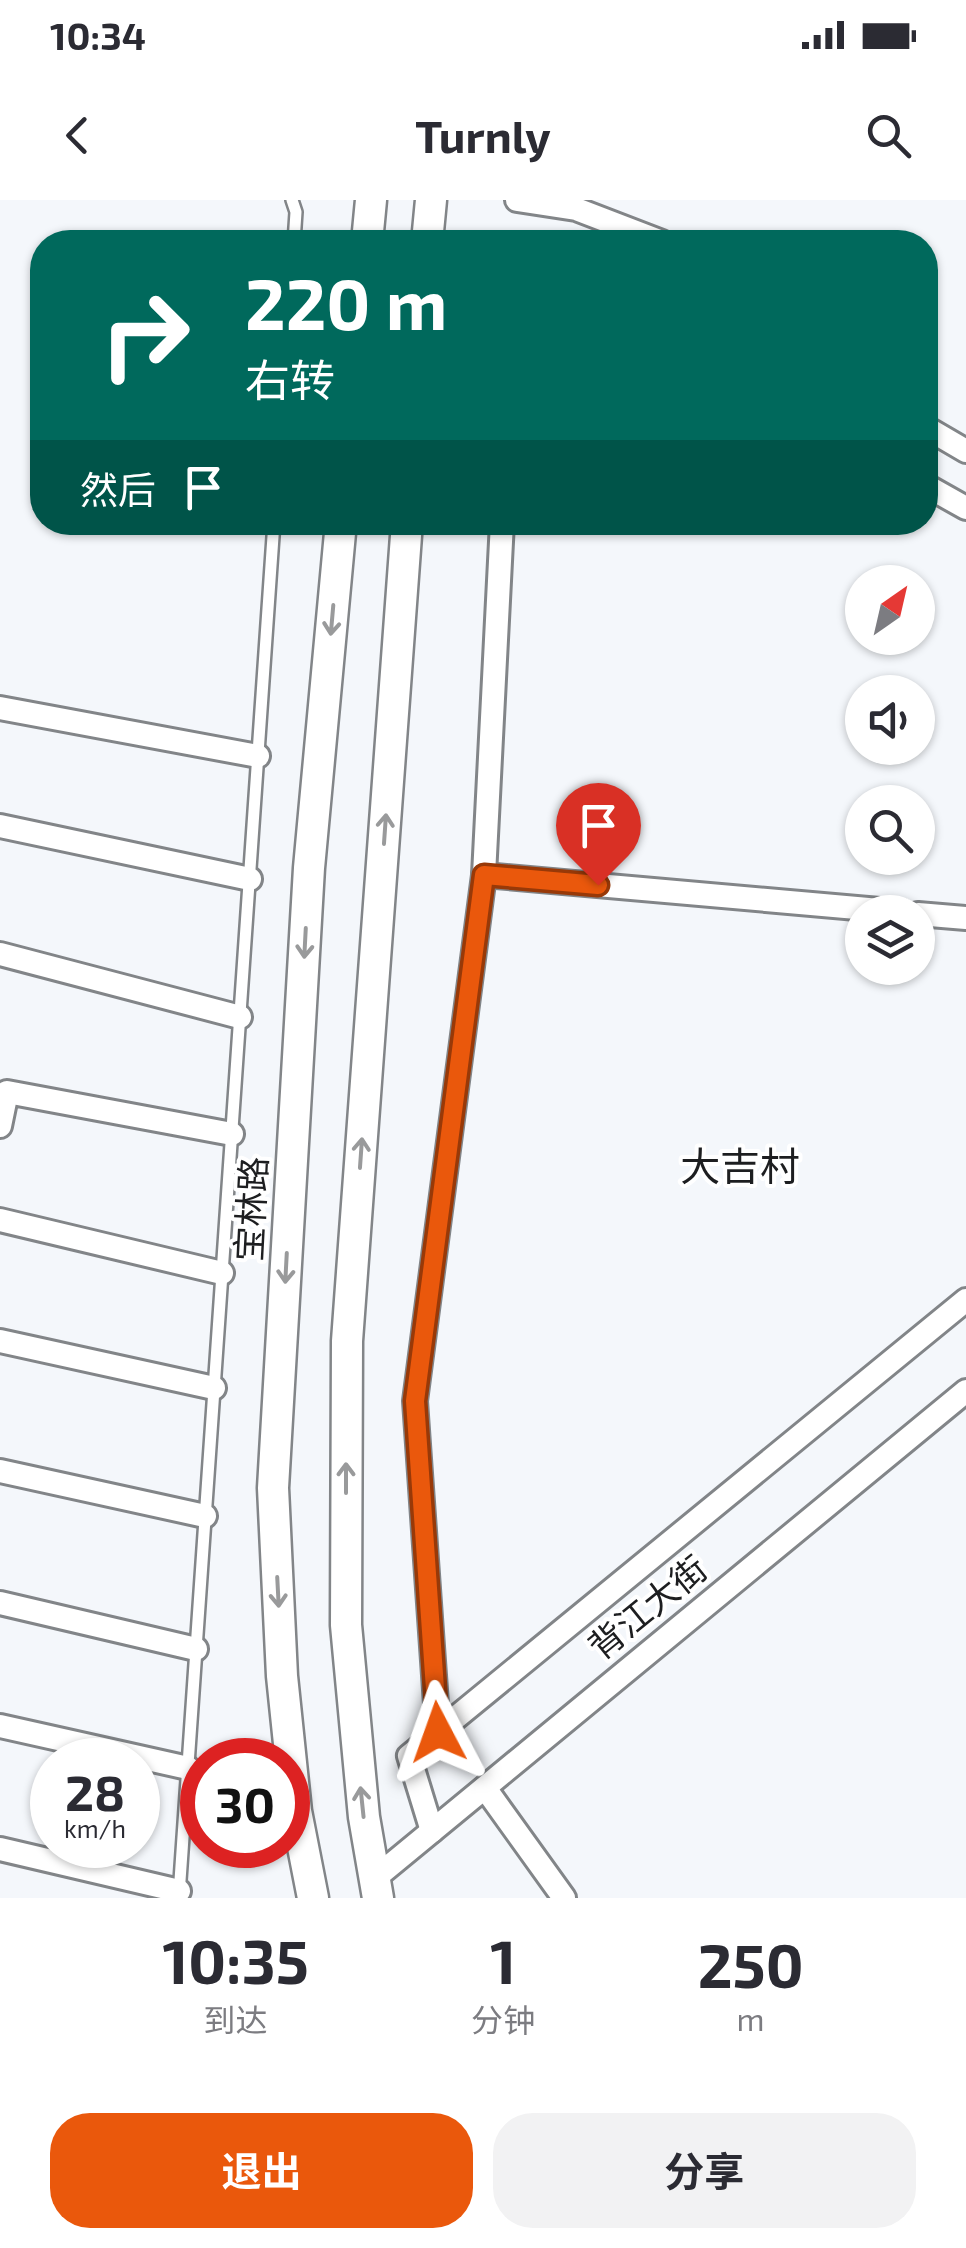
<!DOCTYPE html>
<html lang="zh">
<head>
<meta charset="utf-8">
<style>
	:root { --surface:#fff; --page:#f2f2f3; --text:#2b2b33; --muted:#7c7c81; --accent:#ea580c }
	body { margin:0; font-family:"Exo 2","Noto Sans SC",sans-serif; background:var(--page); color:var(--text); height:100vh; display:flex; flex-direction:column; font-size:38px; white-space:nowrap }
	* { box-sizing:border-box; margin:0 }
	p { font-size:32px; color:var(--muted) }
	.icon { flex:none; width:55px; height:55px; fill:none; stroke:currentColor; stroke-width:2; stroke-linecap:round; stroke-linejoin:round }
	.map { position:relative; height:1698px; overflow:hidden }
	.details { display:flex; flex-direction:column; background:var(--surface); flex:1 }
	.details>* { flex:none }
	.hud { position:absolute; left:30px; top:30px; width:908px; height:305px; border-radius:40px; box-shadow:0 2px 8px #0004; background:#00695c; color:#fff; overflow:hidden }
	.needle { width:65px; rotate:34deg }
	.fabs { position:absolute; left:845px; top:365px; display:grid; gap:20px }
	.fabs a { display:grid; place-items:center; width:90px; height:90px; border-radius:50%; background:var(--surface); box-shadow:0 2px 8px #0004; font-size:50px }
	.speed { position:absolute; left:30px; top:1538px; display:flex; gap:20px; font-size:50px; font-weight:700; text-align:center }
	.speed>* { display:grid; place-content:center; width:130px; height:130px; border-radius:50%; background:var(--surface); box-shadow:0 2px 8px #0004; line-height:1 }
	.speed small { font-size:25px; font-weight:400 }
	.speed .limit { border:15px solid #d22; background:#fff; color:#111 }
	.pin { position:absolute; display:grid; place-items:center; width:85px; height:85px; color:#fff; margin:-102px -42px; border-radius:50% 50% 50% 0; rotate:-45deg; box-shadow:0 0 10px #0007 }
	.pin .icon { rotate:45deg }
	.me { position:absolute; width:110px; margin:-55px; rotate:356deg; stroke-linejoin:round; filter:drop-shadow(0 0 8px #0008) }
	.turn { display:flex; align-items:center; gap:35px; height:210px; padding:0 50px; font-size:45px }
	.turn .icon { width:130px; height:130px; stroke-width:2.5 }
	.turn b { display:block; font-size:70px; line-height:85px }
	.then { display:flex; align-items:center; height:95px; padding:0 50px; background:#0003; gap:20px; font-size:38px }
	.eta { display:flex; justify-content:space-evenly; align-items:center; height:170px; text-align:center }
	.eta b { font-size:60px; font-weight:700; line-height:70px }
	.cta { display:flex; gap:20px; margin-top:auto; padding:20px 50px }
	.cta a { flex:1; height:115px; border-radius:40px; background:var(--accent); color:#fff; font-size:40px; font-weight:700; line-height:115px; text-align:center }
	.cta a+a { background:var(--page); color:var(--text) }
	.status { display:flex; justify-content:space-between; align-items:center; height:70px; padding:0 50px; background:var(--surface); direction:ltr }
	.status svg { height:28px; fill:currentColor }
	header { display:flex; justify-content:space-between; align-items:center; height:130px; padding:0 50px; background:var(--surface); font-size:45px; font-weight:700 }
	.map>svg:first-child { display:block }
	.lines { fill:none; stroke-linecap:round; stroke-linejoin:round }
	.service-casing { stroke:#828588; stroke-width:16 }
	.minor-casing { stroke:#828588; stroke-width:28 }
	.secondary-casing { stroke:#828588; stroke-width:35 }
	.service { stroke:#fff; stroke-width:11 }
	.minor { stroke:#fff; stroke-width:22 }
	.secondary { stroke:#fff; stroke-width:30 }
	.oneway { stroke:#999a9b }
	.route-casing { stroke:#983908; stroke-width:25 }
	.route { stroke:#ea580c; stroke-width:18 }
	.labels { text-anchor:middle; stroke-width:8; stroke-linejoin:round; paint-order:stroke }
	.street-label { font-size:35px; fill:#1d1e20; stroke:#fff }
	.quarter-label { font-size:40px; fill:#1d1e20; stroke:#fff }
</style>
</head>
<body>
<div class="status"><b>10:34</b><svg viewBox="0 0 49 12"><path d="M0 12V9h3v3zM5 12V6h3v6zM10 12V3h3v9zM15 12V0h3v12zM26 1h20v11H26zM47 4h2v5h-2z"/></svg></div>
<header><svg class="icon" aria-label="back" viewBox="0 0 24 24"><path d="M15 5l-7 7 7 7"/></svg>Turnly<svg class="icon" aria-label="search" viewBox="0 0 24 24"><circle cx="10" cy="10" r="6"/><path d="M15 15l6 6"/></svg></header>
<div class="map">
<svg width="966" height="1698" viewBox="0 0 966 1698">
	<rect width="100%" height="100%" fill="#f4f7fb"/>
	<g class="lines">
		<defs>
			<g id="service">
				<path d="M292,0L296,12L294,42"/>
				<path d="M179,1695L274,322"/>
			</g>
			<g id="minor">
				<path d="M517,0L576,9L662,42"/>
				<path d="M925,227L966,251"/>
				<path d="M925,285L966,308"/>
				<path d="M0,508L258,556"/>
				<path d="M0,626L250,679"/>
				<path d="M484,675L902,712"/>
				<path d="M918,714L966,718"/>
				<path d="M0,754L240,817"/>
				<path d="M0,926L7,892L232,934"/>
				<path d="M0,1020L222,1073"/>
				<path d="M0,1141L214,1188"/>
				<path d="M0,1271L205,1316"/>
				<path d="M0,1403L196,1449"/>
				<path d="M0,1526L188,1568"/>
				<path d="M438,1533L415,1201L484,675L502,322"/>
				<path d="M485,1588L564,1698"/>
				<path d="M432,1631L409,1556L966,1100"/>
				<path d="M0,1649L179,1691"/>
				<path d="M375,1678L966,1191"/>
			</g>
			<g id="secondary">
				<path d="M367,42L371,0"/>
				<path d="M427,42L431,0"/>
				<path d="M313,1698L296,1611L282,1476L273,1288L309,668L341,322"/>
				<path d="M378,1698L364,1617L346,1425L347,1141L407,322"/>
			</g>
		</defs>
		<use href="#service" class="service-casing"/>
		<use href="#minor" class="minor-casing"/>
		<use href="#secondary" class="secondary-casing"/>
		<use href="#service" class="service"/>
		<use href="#minor" class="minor"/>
		<use href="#secondary" class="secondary"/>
	</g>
	<defs><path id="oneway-shaft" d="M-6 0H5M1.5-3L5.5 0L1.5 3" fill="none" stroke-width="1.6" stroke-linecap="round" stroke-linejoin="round" transform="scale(2.5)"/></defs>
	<g class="oneway">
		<use href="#oneway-shaft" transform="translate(332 420) rotate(95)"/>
		<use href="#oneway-shaft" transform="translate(385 629) rotate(-86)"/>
		<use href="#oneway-shaft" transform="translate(305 743) rotate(93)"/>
		<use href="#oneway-shaft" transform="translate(361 953) rotate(-86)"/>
		<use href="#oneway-shaft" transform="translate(286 1068) rotate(93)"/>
		<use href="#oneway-shaft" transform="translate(346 1278) rotate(-90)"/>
		<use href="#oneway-shaft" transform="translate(278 1392) rotate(87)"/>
		<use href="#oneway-shaft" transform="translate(362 1602) rotate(-96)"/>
	</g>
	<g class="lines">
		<defs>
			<path id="route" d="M438,1532L415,1201L484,675L598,685"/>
		</defs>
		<use href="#route" class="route-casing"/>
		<use href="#route" class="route"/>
	</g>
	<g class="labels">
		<g class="street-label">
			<text transform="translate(252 1009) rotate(-87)" y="12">宝林路</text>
			<text transform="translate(648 1408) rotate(-39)" y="12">背江大街</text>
		</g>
		<g class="quarter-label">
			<text x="740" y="981">大吉村</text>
		</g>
	</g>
</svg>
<div class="fabs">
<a><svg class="needle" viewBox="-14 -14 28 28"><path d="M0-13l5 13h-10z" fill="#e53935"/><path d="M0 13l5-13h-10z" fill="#7c7c81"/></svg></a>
<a><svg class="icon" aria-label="sound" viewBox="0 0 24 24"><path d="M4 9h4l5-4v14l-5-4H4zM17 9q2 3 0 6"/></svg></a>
<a><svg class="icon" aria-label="search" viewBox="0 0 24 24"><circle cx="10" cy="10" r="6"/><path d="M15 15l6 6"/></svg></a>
<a><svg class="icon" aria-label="layers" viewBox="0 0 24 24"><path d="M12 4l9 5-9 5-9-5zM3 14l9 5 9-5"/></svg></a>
</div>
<div class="speed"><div>28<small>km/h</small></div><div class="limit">30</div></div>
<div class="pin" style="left:598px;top:685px;background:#d93025"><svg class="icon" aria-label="arrive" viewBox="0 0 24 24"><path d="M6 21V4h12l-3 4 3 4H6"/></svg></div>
<svg class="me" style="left:438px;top:1532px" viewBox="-20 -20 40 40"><path d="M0-17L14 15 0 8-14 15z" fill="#ea580c" stroke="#fff" stroke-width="4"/></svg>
<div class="hud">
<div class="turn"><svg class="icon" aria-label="right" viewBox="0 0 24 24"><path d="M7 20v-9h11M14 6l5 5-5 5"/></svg><div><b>220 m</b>右转</div></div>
<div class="then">然后<svg class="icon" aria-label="arrive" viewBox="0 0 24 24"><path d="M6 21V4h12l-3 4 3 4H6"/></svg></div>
</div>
</div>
<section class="details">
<div class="eta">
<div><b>10:35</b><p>到达</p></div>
<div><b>1</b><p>分钟</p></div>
<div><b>250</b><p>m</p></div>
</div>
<div class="cta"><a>退出</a><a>分享</a></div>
</section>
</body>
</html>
